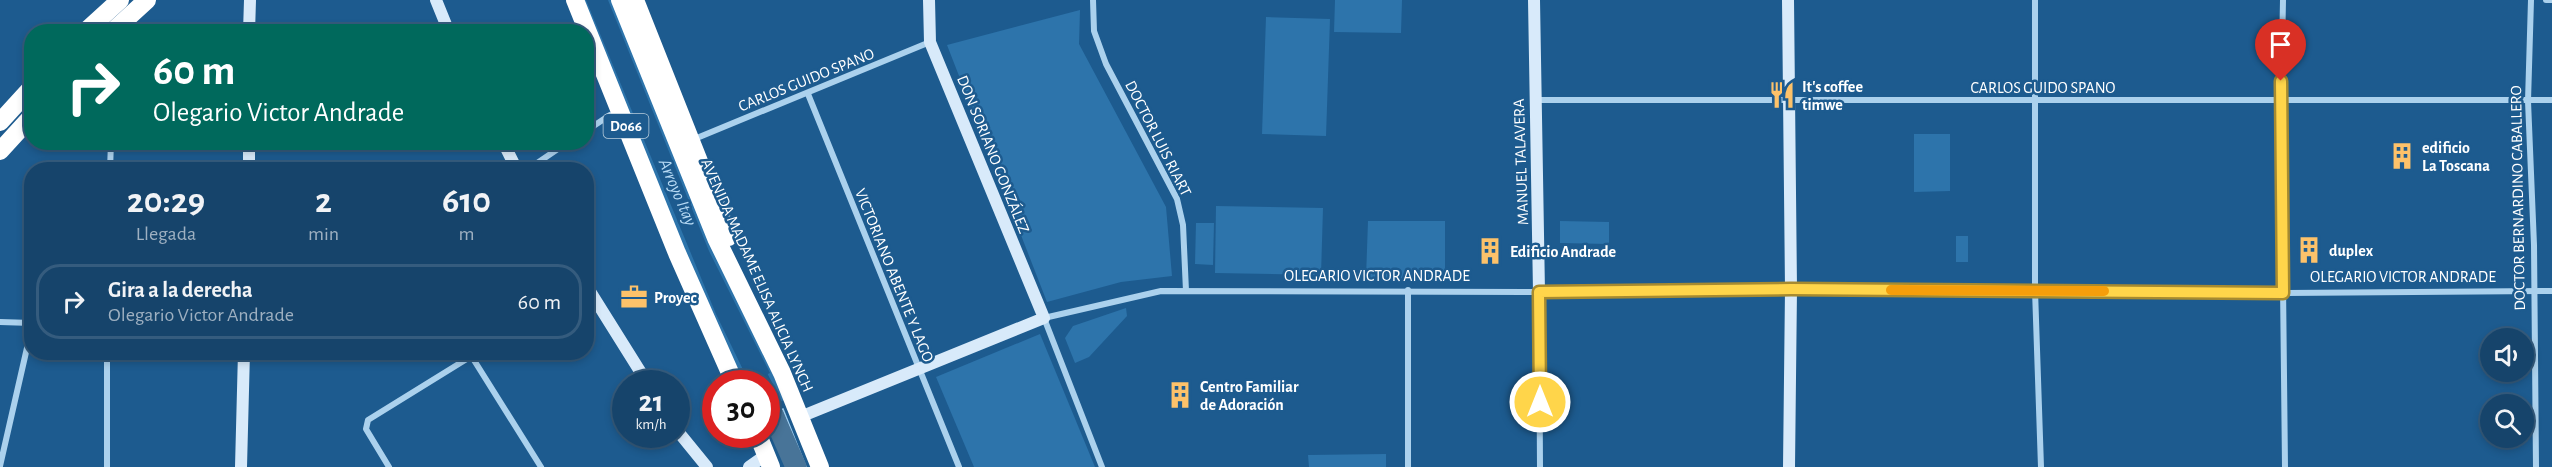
<!DOCTYPE html>
<html lang="es">
<head>
<meta charset="utf-8">
<style>
	:root { --surface:#16446b; --page:#234e73; --text:#f1f3f6; --muted:#9eb0c1; --line:#355c7e }
	body { margin:0; font-family:"Alegreya Sans",sans-serif; background:var(--page); color:var(--text); height:100vh; display:flex; flex-direction:column; font-size:22px; white-space:nowrap }
	* { box-sizing:border-box; margin:0 }
	p { font-size:20px; color:var(--muted) }
	.icon { flex:none; width:33px; height:33px; fill:none; stroke:currentColor; stroke-width:2; stroke-linecap:round; stroke-linejoin:round }
	.map { position:relative; flex:1; overflow:hidden }
	.side { position:absolute; left:24px; top:162px; width:570px; height:198px; display:flex; flex-direction:column; background:var(--surface); border-radius:24px; box-shadow:0 3px 9px #0003,0 0 0 2px var(--line) }
	.side>* { flex:none }
	.banner { position:absolute; left:24px; top:24px; width:570px; height:126px; border-radius:24px; box-shadow:0 3px 9px #0003,0 0 0 2px var(--line); background:#00695c; color:#fff; overflow:hidden }
	.tools { position:absolute; left:2480px; top:328px; display:grid; gap:12px }
	.tools a { display:grid; place-items:center; width:54px; height:54px; border-radius:50%; background:var(--surface); box-shadow:0 3px 9px #0003,0 0 0 2px var(--line); font-size:30px }
	.speed { position:absolute; left:612px; top:370px; display:flex; gap:12px; font-size:30px; font-weight:700; text-align:center }
	.speed>* { display:grid; place-content:center; width:78px; height:78px; border-radius:50%; background:var(--surface); box-shadow:0 3px 9px #0003,0 0 0 2px var(--line); line-height:1 }
	.speed small { font-size:15px; font-weight:400 }
	.speed .limit { border:9px solid #d22; background:#fff; color:#111 }
	.pin { position:absolute; display:grid; place-items:center; width:51px; height:51px; color:#fff; margin:-62px -26px; border-radius:50% 50% 50% 0; rotate:-45deg; box-shadow:0 0 6px #0007 }
	.pin .icon { rotate:45deg }
	.me { position:absolute; width:66px; margin:-33px; rotate:0deg; stroke-linejoin:round; filter:drop-shadow(0 0 4px #0008) }
	.turn { display:flex; align-items:center; gap:21px; height:126px; padding:0 30px; font-size:27px }
	.turn .icon { width:78px; height:78px; stroke-width:2.5 }
	.turn b { display:block; font-size:42px; line-height:51px }
	.eta { display:flex; justify-content:space-evenly; align-items:center; height:102px; text-align:center }
	.eta b { font-size:36px; font-weight:700; line-height:42px }
	ul { padding:0; list-style:none }
	li { display:flex; align-items:center; gap:18px; height:75px; margin:0 12px 9px; padding:0 18px; border:3px solid var(--line); border-radius:24px }
	li div { flex:1 }
	li b { display:block; font-size:22px }
	li em { font-style:normal }
	.map>svg:first-child { display:block }
	.green { fill:#2d74ab }
	.water { fill:#487498; stroke:#9fcdef; stroke-width:1.5 }
	.pier { fill:#1d5b8f }
	.lines { fill:none; stroke-linecap:round; stroke-linejoin:round }
	.river { stroke:#487498; stroke-width:21 }
	.street { stroke:#abd1ed; stroke-width:6 }
	.secondary { stroke:#d8eafa; stroke-width:12 }
	.highway { stroke:#fff; stroke-width:18 }
	.route-casing { stroke:#a68a30; stroke-width:15 }
	.route { stroke:#ffd54a; stroke-width:10 }
	.slow { stroke:#f59e0b; stroke-width:10 }
	.labels { text-anchor:middle; stroke-width:5; stroke-linejoin:round; paint-order:stroke }
	.shield { fill:#1d5b8f; stroke:#bbcedd; stroke-width:1.5 }
	.shield-label { font-size:15px; font-weight:bold; fill:#fff }
	.street-label { font-size:16px; fill:#fff; stroke:#1d5b8f }
	.poi-label { font-size:16px; font-weight:bold; fill:#fff; stroke:#1d5b8f; text-anchor:start }
	.water-label { font-size:18px; font-style:italic; fill:#b7daf4; stroke:#1d5b8f }
</style>
</head>
<body>
<div class="map">
<svg width="2552" height="467" viewBox="0 0 2552 467">
	<rect width="100%" height="100%" fill="#1d5b8f"/>
	<g class="green">
		<path d="M584,0H588L753,384H743L703,298Z"/>
		<path d="M606,0H611L716,257L785,400L781,401L707,251Z"/>
		<path d="M1335,0H1402L1401,33L1334,32Z"/>
		<path d="M1080,10L1079,44L1166,207L1172,276L1121,282L1047,302L947,45Z"/>
		<path d="M1266,17L1330,19L1326,136L1262,134Z"/>
		<path d="M1914,134H1950V191L1914,192Z"/>
		<path d="M1216,206L1323,208L1321,275L1215,273Z"/>
		<path d="M1368,221H1445V279L1366,278Z"/>
		<path d="M1560,221L1609,222V244L1560,243Z"/>
		<path d="M1196,223H1214L1213,265L1195,264Z"/>
		<rect x="1956" y="236" width="12" height="26"/>
		<path d="M1126,308L1127,316L1089,357L1075,363L1065,338L1073,326Z"/>
		<path d="M1040,334L1095,467H974L936,377Z"/>
		<path d="M1386,454V467H1309L1308,455Z"/>
	</g>
	<path class="water" d="M783,409L806,467H788L768,416Z"/>
	<path class="pier" d="M586,0H608L709,251L770,373L749,382L716,314Z"/>
	<g class="lines">
		<path class="river" d="M766,399L796,467"/>
		<g class="street">
			<path d="M1093,0L1094,31L1106,64L1177,199L1183,225L1186,291"/>
			<path d="M2035,0V290L2041,467"/>
			<path d="M2283,0L2281,102L2285,467"/>
			<path d="M2531,0L2528,101L2534,245L2536,467"/>
			<path d="M2546,0H2552"/>
			<path d="M808,94L959,467"/>
			<path d="M1536,100H2552"/>
			<path d="M586,131L610,115"/>
			<path d="M692,140L930,42"/>
			<path d="M110,170L111,142"/>
			<path d="M527,170L568,142"/>
			<path d="M1408,290V467"/>
			<path d="M1539,292L1540,467"/>
			<path d="M0,322L32,323"/>
			<path d="M472,357L541,467"/>
			<path d="M0,466L32,326"/>
			<path d="M107,467V352"/>
			<path d="M389,467L366,429L368,420L478,352"/>
			<path d="M1102,467L1044,318L1161,291L1539,292L1791,289L2283,293L2552,291"/>
		</g>
		<g class="secondary">
			<path d="M436,0L449,32"/>
			<path d="M1534,0L1539,292"/>
			<path d="M1788,0L1791,289L1789,467"/>
			<path d="M249,32L250,0"/>
			<path d="M503,142L517,170"/>
			<path d="M249,170V142"/>
			<path d="M586,285L648,384"/>
			<path d="M800,417L1044,318L930,42L929,0"/>
			<path d="M676,429L707,467"/>
			<path d="M241,467L244,352"/>
			<path d="M749,467L766,455"/>
		</g>
		<g class="highway">
			<path d="M575,0L677,253L735,384"/>
			<path d="M620,0L716,238L782,373L820,467"/>
			<path d="M635,0L729,237"/>
			<path d="M85,32L120,0"/>
			<path d="M112,32L147,0"/>
			<path d="M0,122L32,87"/>
			<path d="M0,151L32,116"/>
			<path d="M758,435L771,467"/>
		</g>
	</g>
	<g class="lines">
		<defs>
			<path id="route" d="M1540,402L1539,292L1791,289L2283,293L2281,81"/>
		</defs>
		<use href="#route" class="route-casing"/>
		<use href="#route" class="route"/>
		<path class="slow" d="M1891,290L2104,291"/>
	</g>
	<defs>
		<symbol id="restaurant-bare" viewBox="-9 -9 18 18"><path d="M-5-6h1v4h1v-4h1v4h1v-4h1v5L-1.5 .5V6h-2V.5L-5-1ZM5-6V6H3V1.5H1.5Q1.5-4 5-6Z" fill="#fdc26a" stroke="#1d5b8f" stroke-width="2.5" paint-order="stroke"/></symbol>
		<symbol id="building-bare" viewBox="-9 -9 18 18"><path d="M-4-6H4V6H1V3H-1V6H-4ZM-2.5-4.3h1.7v1.8h-1.7ZM.8-4.3h1.7v1.8H.8ZM-2.5-1h1.7V.8h-1.7ZM.8-1h1.7V.8H.8Z" fill="#fdc26a" stroke="#1d5b8f" stroke-width="2.5" paint-order="stroke"/></symbol>
		<symbol id="office-bare" viewBox="-9 -9 18 18"><path d="M-6-3h4V-5.5h4V-3h4V5H-6ZM-1-4.5V-3h2v-1.5ZM-6 0V1H6V0Z" fill="#fdc26a" stroke="#1d5b8f" stroke-width="2.5" paint-order="stroke"/></symbol>
	</defs>
	<g fill-rule="evenodd">
		<use href="#restaurant-bare" x="1763" y="76" width="38" height="38"/>
		<use href="#building-bare" x="2383" y="137" width="38" height="38"/>
		<use href="#building-bare" x="2290" y="231" width="38" height="38"/>
		<use href="#building-bare" x="1471" y="232" width="38" height="38"/>
		<use href="#office-bare" x="615" y="278" width="38" height="38"/>
		<use href="#building-bare" x="1161" y="376" width="38" height="38"/>
	</g>
	<g class="labels">
		<rect class="shield" x="603.5" y="114" width="45" height="24" rx="4.5"/>
		<g class="shield-label">
			<text x="626" y="131">D066</text>
		</g>
		<g class="street-label">
			<text transform="translate(806 79) rotate(-22)" y="6">CARLOS GUIDO SPANO</text>
			<text x="2043" y="93">CARLOS GUIDO SPANO</text>
			<text transform="translate(1159 138) rotate(63)" y="6">DOCTOR LUIS RIART</text>
			<text transform="translate(994 154) rotate(68)" y="6">DON SORIANO GONZÁLEZ</text>
			<text transform="translate(1520 162) rotate(-92)" y="6">MANUEL TALAVERA</text>
			<text transform="translate(2517 198) rotate(-91)" y="6">DOCTOR BERNARDINO CABALLERO</text>
			<text transform="translate(758 275) rotate(66)" y="6">AVENIDA MADAME ELISA ALICIA LYNCH</text>
			<text transform="translate(895 275) rotate(68)" y="6">VICTORIANO ABENTE Y LAGO</text>
			<text x="1377" y="281">OLEGARIO VICTOR ANDRADE</text>
			<text x="2403" y="282">OLEGARIO VICTOR ANDRADE</text>
		</g>
		<g class="poi-label">
			<text x="1802" y="92">It's coffee<tspan x="1802" dy="18">timwe</tspan></text>
			<text x="2422" y="153">edificio<tspan x="2422" dy="18">La Toscana</tspan></text>
			<text x="2329" y="256">duplex</text>
			<text x="1510" y="257">Edificio Andrade</text>
			<text x="654" y="303">Proyec</text>
			<text x="1200" y="392">Centro Familiar<tspan x="1200" dy="18">de Adoración</tspan></text>
		</g>
		<g class="water-label">
			<text transform="translate(678 192) rotate(67)" y="6">Arroyo Itay</text>
		</g>
	</g>
</svg>
<div class="tools">
<a><svg class="icon" aria-label="sound" viewBox="0 0 24 24"><path d="M4 9h4l5-4v14l-5-4H4zM17 9q2 3 0 6"/></svg></a>
<a><svg class="icon" aria-label="search" viewBox="0 0 24 24"><circle cx="10" cy="10" r="6"/><path d="M15 15l6 6"/></svg></a>
</div>
<div class="speed"><div>21<small>km/h</small></div><div class="limit">30</div></div>
<div class="pin" style="left:2281px;top:81px;background:#d93025"><svg class="icon" aria-label="arrive" viewBox="0 0 24 24"><path d="M6 21V4h12l-3 4 3 4H6"/></svg></div>
<svg class="me" style="left:1540px;top:402px" viewBox="-20 -20 40 40"><circle r="17" fill="#ffd54a" stroke="#fff" stroke-width="3"/><path d="M0-11L8 9 0 5-8 9z" fill="#fff"/></svg>
<div class="banner">
<div class="turn"><svg class="icon" aria-label="right" viewBox="0 0 24 24"><path d="M7 20v-9h11M14 6l5 5-5 5"/></svg><div><b>60 m</b>Olegario Victor Andrade</div></div>
</div>
<section class="side">
<div class="eta">
<div><b>20:29</b><p>Llegada</p></div>
<div><b>2</b><p>min</p></div>
<div><b>610</b><p>m</p></div>
</div>
<ul>
<li><svg class="icon" aria-label="right" viewBox="0 0 24 24"><path d="M7 20v-9h11M14 6l5 5-5 5"/></svg><div><b>Gira a la derecha</b><p>Olegario Victor Andrade</p></div><em>60 m</em></li>
</ul>
</section>
</div>
</body>
</html>
